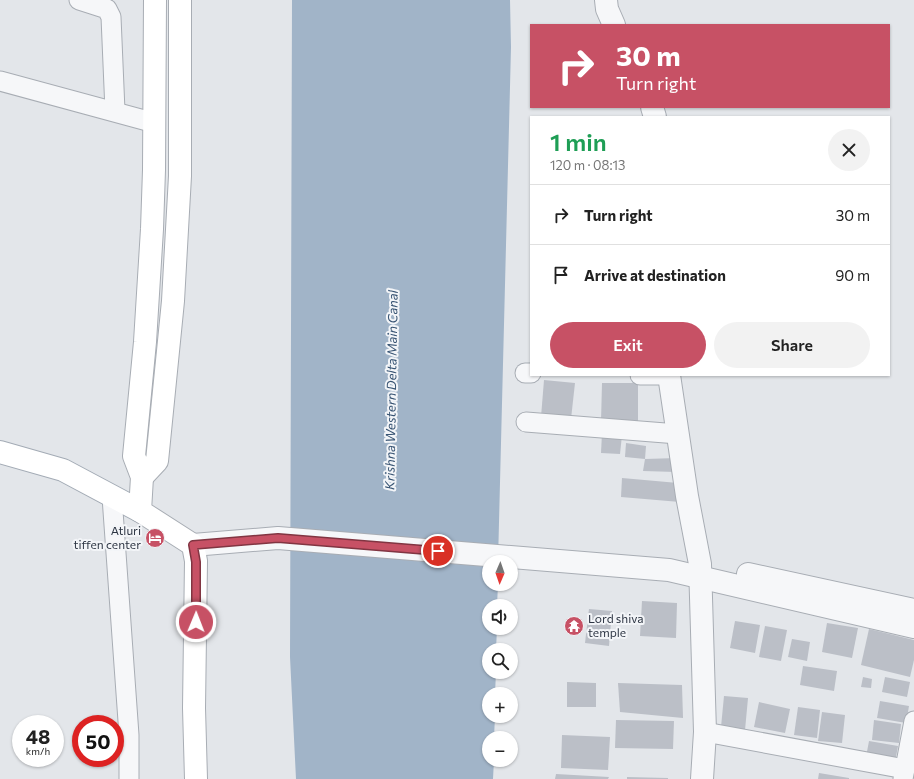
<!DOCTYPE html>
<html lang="en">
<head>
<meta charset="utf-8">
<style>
	:root { --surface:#fff; --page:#f2f2f2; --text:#222; --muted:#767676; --line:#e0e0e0; --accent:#c75165 }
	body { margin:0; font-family:Commissioner,sans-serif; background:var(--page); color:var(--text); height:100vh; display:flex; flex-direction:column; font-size:15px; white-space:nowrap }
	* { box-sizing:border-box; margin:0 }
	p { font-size:13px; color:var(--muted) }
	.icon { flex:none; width:22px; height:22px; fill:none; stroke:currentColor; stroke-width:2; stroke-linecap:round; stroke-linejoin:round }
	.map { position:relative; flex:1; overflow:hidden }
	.drawer { position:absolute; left:530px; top:116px; width:360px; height:260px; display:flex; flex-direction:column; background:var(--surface); border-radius:0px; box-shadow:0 1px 3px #0004 }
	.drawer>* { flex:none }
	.top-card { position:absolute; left:530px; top:24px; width:360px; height:84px; border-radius:0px; box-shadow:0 1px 3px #0004; background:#c75165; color:#fff; overflow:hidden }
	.needle { width:26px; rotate:182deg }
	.fabs { position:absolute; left:482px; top:555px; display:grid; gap:8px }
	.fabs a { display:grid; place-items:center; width:36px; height:36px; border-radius:50%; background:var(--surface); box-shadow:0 1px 3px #0004; font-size:20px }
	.speed { position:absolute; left:12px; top:715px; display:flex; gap:8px; font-size:20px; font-weight:700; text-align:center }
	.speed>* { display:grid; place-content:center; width:52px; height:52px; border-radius:50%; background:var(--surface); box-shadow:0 1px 3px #0004; line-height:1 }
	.speed small { font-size:10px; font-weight:400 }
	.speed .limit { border:6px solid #d22; background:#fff; color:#111 }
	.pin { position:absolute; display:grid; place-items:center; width:34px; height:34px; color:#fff; margin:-17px; border:2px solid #fff; border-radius:50%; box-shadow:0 1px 4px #0007 }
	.me { position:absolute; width:44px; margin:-22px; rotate:1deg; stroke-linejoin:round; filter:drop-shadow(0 0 3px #0008) }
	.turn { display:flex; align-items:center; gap:14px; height:84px; padding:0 20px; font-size:18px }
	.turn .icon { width:52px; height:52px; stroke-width:2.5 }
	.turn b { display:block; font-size:28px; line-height:34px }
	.round { display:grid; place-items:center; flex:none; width:42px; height:42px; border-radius:21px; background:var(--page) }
	.overview { display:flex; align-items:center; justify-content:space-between; height:68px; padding:0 20px }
	h1 { font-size:24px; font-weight:600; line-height:30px; color:#1e9e55 }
	.button { display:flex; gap:8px; margin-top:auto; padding:8px 20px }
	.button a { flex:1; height:46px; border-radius:24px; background:var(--accent); color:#fff; font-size:16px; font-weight:600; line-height:46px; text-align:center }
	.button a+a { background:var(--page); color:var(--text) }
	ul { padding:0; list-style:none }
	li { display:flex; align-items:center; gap:12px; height:60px; padding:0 20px; border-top:1px solid var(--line) }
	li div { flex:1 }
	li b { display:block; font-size:15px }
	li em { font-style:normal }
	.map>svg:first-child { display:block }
	.water { fill:#a1b4c8 }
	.building { fill:#bbbfc7 }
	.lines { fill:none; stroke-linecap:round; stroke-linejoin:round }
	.minor-casing { stroke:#a8adb4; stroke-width:21 }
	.tertiary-casing { stroke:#a8adb4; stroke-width:24 }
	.secondary-casing { stroke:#a8adb4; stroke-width:24 }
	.primary-casing { stroke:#a3abb5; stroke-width:24 }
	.minor { stroke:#f6f7f9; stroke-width:19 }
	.tertiary { stroke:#f6f7f9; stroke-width:22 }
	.secondary { stroke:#fff; stroke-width:22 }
	.primary { stroke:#fff; stroke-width:22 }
	.route-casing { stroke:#813542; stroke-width:10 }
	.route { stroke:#c75165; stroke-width:7 }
	.labels { text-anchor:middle; stroke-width:4; stroke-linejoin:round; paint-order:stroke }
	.poi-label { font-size:12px; fill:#2c3442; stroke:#f3f5f8; text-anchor:end }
	.water-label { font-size:13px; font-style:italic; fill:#385473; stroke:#f3f5f8 }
</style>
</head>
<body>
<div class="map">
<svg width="914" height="779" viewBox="0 0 914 779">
	<rect width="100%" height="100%" fill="#e3e6ea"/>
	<path class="water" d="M292,0H510L511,47L498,562H489V584H498L497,606H489V628H497L496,650H489V672H496L495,694H489V716H495L494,738H489V760H494L493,779H296L290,657Z"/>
	<g class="building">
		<path d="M544,380L575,383L571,419L541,417Z"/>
		<path d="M602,383H638V424L601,422Z"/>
		<path d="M602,433L622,435L620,454L601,453Z"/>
		<path d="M626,443L646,446L645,459L625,457Z"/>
		<path d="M677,458L676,472L643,471L645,459Z"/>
		<path d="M622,478L678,483L680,502L621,497Z"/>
		<path d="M642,601L677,603L676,638L640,636Z"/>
		<path d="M589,609L612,611L609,646L585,643Z"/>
		<path d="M735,621L760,625L755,653L730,648Z"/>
		<path d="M827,623L858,628L852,658L822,652Z"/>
		<path d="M765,626L787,630L781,661L759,657Z"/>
		<path d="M869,629L914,640V660L910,677L861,665Z"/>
		<path d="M792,639L810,642L807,661L788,657Z"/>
		<path d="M803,666L837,671L834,691L800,685Z"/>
		<path d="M863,677L872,679L871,688L861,687Z"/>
		<path d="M885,677L910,682L907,697L882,692Z"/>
		<path d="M567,682L596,683V707H567Z"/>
		<path d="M618,683L682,685L683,718L620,712Z"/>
		<path d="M724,696L748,698L745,730L721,727Z"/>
		<path d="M880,701L909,706L906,723L877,718Z"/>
		<path d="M759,702L790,709L785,733L754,727Z"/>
		<path d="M798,707L820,710L817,738L794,735Z"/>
		<path d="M822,712L845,715L842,743L818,741Z"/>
		<path d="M616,720L674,721L673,749L615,748Z"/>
		<path d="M874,720L901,724L899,743L872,740Z"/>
		<path d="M562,735L610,737L608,770L561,768Z"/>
		<path d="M869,741L898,746L895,762L866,757Z"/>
		<path d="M819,773L849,778V779H818Z"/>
		<path d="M556,774L609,777L608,779H555Z"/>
		<path d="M627,777L668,778V779H627Z"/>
	</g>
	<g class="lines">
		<defs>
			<g id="minor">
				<path d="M79,0L107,9L111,17L115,111"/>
				<path d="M0,81L155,123"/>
				<path d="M525,373H531"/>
				<path d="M640,375H669"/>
				<path d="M526,422L678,434"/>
				<path d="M112,497L129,735V779"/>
				<path d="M705,732L905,769"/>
				<path d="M903,779L914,721"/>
			</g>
			<g id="tertiary">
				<path d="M606,0L607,9L614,25"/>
				<path d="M652,107L655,117"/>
				<path d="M669,375L687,496L700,564L705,732L702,779"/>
				<path d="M193,545L278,538L669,570L914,627"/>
				<path d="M748,574L914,610"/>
			</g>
			<g id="secondary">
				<path d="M155,0L154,170L152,229L145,342L134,456L142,477L140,511L193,545L196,561L194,708L196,779"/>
				<path d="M142,477L157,461L173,301L180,176V0"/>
			</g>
			<path id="primary" d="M0,452L63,470L140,511"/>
		</defs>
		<use href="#minor" class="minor-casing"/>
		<use href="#tertiary" class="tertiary-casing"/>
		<use href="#secondary" class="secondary-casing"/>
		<use href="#primary" class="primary-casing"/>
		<use href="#minor" class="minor"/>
		<use href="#tertiary" class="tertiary"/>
		<use href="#secondary" class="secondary"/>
		<use href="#primary" class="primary"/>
	</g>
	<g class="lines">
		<defs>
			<path id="route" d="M196,622V562L193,545L278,538L438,551"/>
		</defs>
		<use href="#route" class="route-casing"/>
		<use href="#route" class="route"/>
	</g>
	<defs>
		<symbol id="hotel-disc" viewBox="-11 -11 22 22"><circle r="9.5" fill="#c75165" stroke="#f3f5f8"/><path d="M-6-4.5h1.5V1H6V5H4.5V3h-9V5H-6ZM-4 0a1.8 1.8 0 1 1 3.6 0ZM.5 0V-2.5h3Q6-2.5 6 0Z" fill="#fff"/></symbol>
		<symbol id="temple-disc" viewBox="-11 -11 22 22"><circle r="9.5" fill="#c75165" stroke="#f3f5f8"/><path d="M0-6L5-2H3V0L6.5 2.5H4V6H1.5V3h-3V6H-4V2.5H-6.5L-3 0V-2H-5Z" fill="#fff"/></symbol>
	</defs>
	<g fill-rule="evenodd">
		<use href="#hotel-disc" x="144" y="527" width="22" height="22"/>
		<use href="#temple-disc" x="563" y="615" width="22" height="22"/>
	</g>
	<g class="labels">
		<g class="poi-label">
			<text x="141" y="535">Atluri<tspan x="141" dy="14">tiffen center</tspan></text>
			<text x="588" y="623" text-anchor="start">Lord shiva<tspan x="588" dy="14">temple</tspan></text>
		</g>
		<g class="water-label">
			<text transform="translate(391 390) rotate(-89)" y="5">Krishna Western Delta Main Canal</text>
		</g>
	</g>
</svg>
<div class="fabs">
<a><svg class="needle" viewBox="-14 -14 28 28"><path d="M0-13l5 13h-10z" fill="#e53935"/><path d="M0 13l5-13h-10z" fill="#767676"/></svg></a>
<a><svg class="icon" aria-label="sound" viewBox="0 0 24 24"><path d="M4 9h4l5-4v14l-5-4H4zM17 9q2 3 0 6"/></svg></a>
<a><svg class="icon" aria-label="search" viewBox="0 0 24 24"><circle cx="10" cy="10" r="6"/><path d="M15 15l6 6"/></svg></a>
<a>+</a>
<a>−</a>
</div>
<div class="speed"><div>48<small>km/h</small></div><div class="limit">50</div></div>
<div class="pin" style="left:438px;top:551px;background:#d93025"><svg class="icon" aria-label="arrive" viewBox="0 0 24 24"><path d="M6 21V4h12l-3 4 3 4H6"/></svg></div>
<svg class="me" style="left:196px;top:622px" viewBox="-20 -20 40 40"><circle r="17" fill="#c75165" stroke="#fff" stroke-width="3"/><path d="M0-11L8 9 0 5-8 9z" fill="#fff"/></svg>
<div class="top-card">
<div class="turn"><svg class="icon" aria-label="right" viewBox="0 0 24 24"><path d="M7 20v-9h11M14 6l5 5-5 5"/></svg><div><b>30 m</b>Turn right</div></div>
</div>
<section class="drawer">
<div class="overview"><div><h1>1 min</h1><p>120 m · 08:13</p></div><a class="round"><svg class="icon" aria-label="close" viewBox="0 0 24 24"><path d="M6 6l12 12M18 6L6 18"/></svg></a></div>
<ul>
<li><svg class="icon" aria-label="right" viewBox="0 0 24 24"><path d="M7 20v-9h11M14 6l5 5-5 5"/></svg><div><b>Turn right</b></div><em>30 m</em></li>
<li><svg class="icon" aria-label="arrive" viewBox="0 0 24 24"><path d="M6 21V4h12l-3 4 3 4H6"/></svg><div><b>Arrive at destination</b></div><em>90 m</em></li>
</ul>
<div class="button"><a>Exit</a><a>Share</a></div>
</section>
</div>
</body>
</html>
